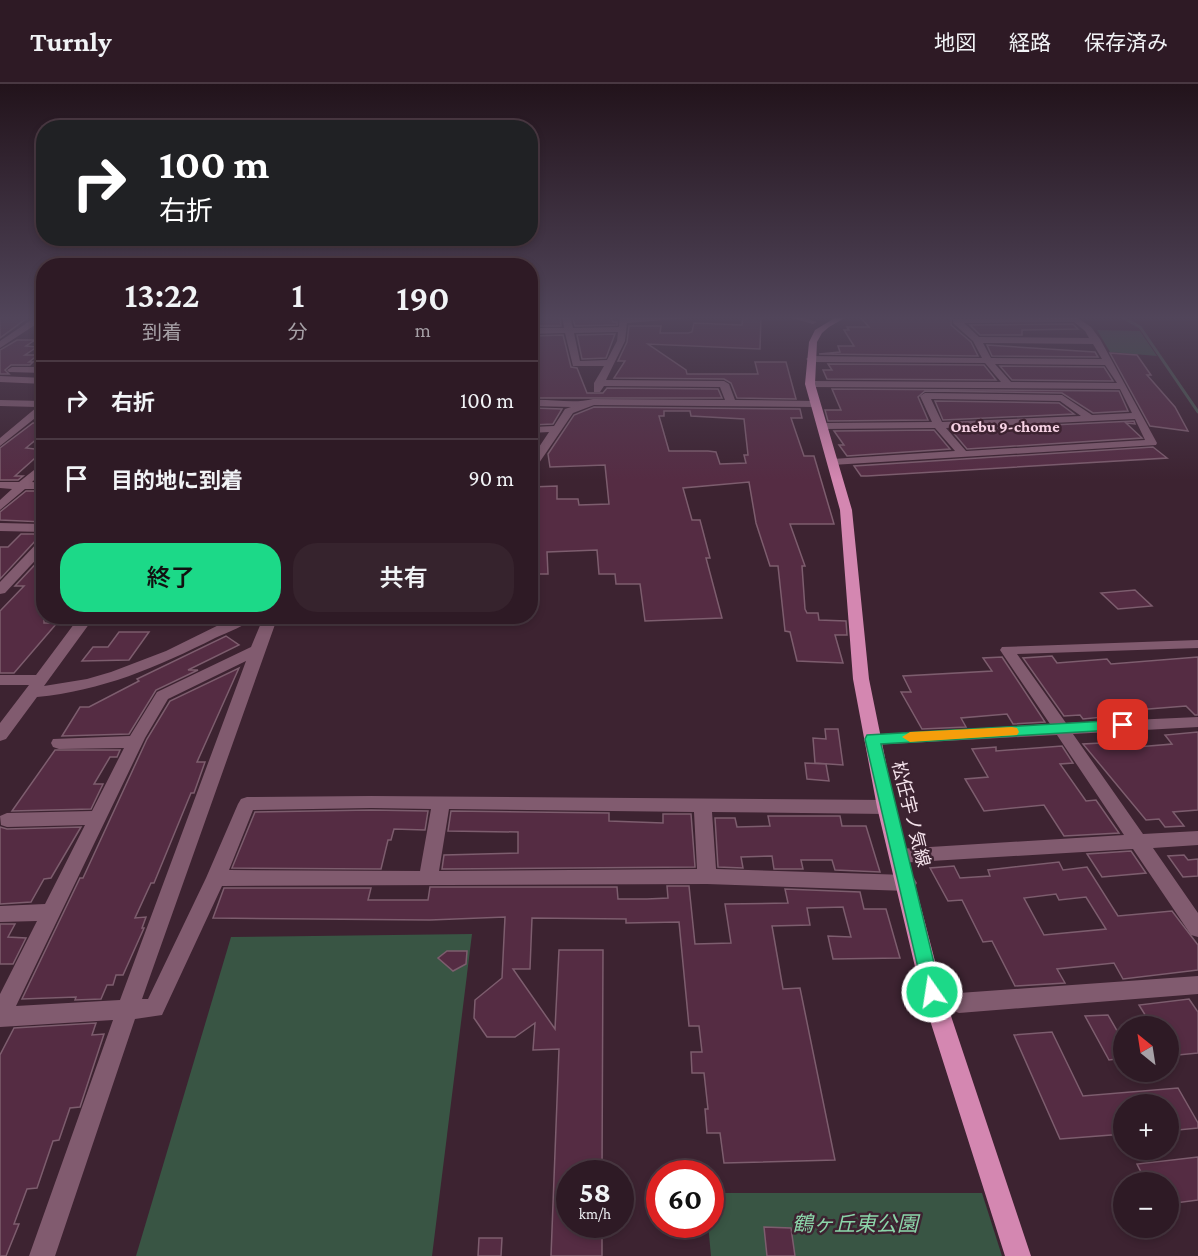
<!DOCTYPE html>
<html lang="ja">
<head>
<meta charset="utf-8">
<style>
	:root { --surface:#2e1a25; --page:#36232d; --text:#f1f3f6; --muted:#a7a1a7; --line:#493842; --accent:#1cd988 }
	body { margin:0; font-family:"Crimson Pro","Noto Sans JP",serif; background:var(--page); color:var(--text); height:100vh; display:flex; flex-direction:column; font-size:22px; white-space:nowrap }
	* { box-sizing:border-box; margin:0 }
	p { font-size:20px; color:var(--muted) }
	.icon { flex:none; width:33px; height:33px; fill:none; stroke:currentColor; stroke-width:2; stroke-linecap:round; stroke-linejoin:round }
	.map { position:relative; flex:1; overflow:hidden }
	.details { position:absolute; left:36px; top:174px; width:502px; height:366px; display:flex; flex-direction:column; background:var(--surface); border-radius:24px; box-shadow:0 3px 9px #0003,0 0 0 2px var(--line) }
	.details>* { flex:none }
	.banner { position:absolute; left:36px; top:36px; width:502px; height:126px; border-radius:24px; box-shadow:0 3px 9px #0003,0 0 0 2px var(--line); background:#202124; color:#fff; overflow:hidden }
	.needle { width:39px; rotate:330deg }
	.fabs { position:absolute; left:1113px; top:932px; display:grid; gap:12px }
	.fabs a { display:grid; place-items:center; width:66px; height:66px; border-radius:50%; background:var(--surface); box-shadow:0 3px 9px #0003,0 0 0 2px var(--line); font-size:30px }
	.speed { position:absolute; left:556px; top:1076px; display:flex; gap:12px; font-size:30px; font-weight:700; text-align:center }
	.speed>* { display:grid; place-content:center; width:78px; height:78px; border-radius:50%; background:var(--surface); box-shadow:0 3px 9px #0003,0 0 0 2px var(--line); line-height:1 }
	.speed small { font-size:15px; font-weight:400 }
	.speed .limit { border:9px solid #d22; background:#fff; color:#111 }
	.pin { position:absolute; display:grid; place-items:center; width:51px; height:51px; color:#fff; margin:-26px; border-radius:12px; box-shadow:0 3px 9px #0006 }
	.me { position:absolute; width:66px; margin:-33px; rotate:347deg; stroke-linejoin:round; filter:drop-shadow(0 0 4px #0008) }
	.turn { display:flex; align-items:center; gap:21px; height:126px; padding:0 24px; font-size:27px }
	.turn .icon { width:78px; height:78px; stroke-width:2.5 }
	.turn b { display:block; font-size:42px; line-height:51px }
	.eta { display:flex; justify-content:space-evenly; align-items:center; height:102px; text-align:center }
	.eta b { font-size:36px; font-weight:600; line-height:42px }
	.action { display:flex; gap:12px; margin-top:auto; padding:12px 24px }
	.action a { flex:1; height:69px; border-radius:24px; background:var(--accent); color:#111; font-size:24px; font-weight:600; line-height:69px; text-align:center }
	.action a+a { background:var(--page); color:var(--text) }
	ul { padding:0; list-style:none }
	li { display:flex; align-items:center; gap:18px; height:78px; padding:0 24px; border-top:2px solid var(--line) }
	li div { flex:1 }
	li b { display:block; font-size:22px }
	li em { font-style:normal }
	header { display:flex; align-items:center; gap:36px; box-sizing:border-box; height:84px; padding:0 30px; background:var(--surface); border-bottom:2px solid var(--line) }
	header strong { font-size:28px }
	nav { display:flex; gap:33px; margin-inline-start:auto; font-size:21px }
	.map>svg:first-child { display:block }
	.green { fill:#395544 }
	.lines { fill:none; stroke-linecap:round; stroke-linejoin:round }
	.stream { stroke:#495950; stroke-width:3 }
	.building { fill:#552c43; stroke:#7d5d6e; stroke-width:1.5; fill-rule:evenodd }
	.minor { fill:#815b6f; fill-rule:evenodd }
	.major { fill:#d487b1; fill-rule:evenodd }
	.route { fill:#1cd988; stroke:#128d58; stroke-width:1.5 }
	.slow { fill:#f59e0b }
	.labels { text-anchor:middle; stroke-width:5; stroke-linejoin:round; paint-order:stroke }
	.far-neighbourhood-label { font-size:16px; font-weight:bold; fill:#f6d2e4; stroke:#3d2331 }
	.street-label { font-size:18px; fill:#f4e2eb; stroke:#3d2331 }
	.near-park-label { font-size:21px; font-style:italic; fill:#8bd5a9; stroke:#3d2331 }
</style>
</head>
<body>
<header>
<strong>Turnly</strong>
<nav><a>地図</a><a>経路</a><a>保存済み</a></nav>
</header>
<div class="map">
<svg width="1198" height="1172" viewBox="0 0 1198 1172">
	<rect width="100%" height="100%" fill="#3d2331"/>
	<g class="green">
		<path d="M1097,246L1140,247L1157,272L1110,268Z"/>
		<path d="M472,850L432,1172H136L231,853Z"/>
		<path d="M711,1109H982L1002,1172H711L708,1140H711Z"/>
	</g>
	<g class="lines">
		<path class="stream" d="M1120,232L1140,243L1198,328"/>
	</g>
	<g class="building">
		<path d="M0,232H30L0,254Z"/>
		<path d="M560,232L561,242H531V233Z"/>
		<path d="M572,232H611L613,238H617V241L575,242Z"/>
		<path d="M743,232H761L760,265L648,260L686,286L687,290H758L755,278H786L796,315L737,314L731,299L724,295L614,294L625,277H618L627,258L629,242H661L660,249H688L692,248L694,239L742,241Z"/>
		<path d="M859,232H1032L951,233V241L971,258L978,272L819,270L840,268L838,262H854L844,246H849L847,243H869Z"/>
		<path d="M1073,240L1078,245L1022,246V251H980L970,241Z"/>
		<path d="M615,250L606,274L582,275L577,251Z"/>
		<path d="M563,251L571,283L577,284L587,309H603L607,304L718,305L722,314H531V252Z"/>
		<path d="M17,256H35L26,262L37,263L25,271H38L29,278H33L30,281H11L5,286L9,290H0V266Z"/>
		<path d="M987,261L1095,268L1098,273L992,272Z"/>
		<path d="M1110,269L1137,271L1151,291H1147L1175,323L1188,347L1150,342Z"/>
		<path d="M828,280L984,281L996,296L827,295L823,286H832Z"/>
		<path d="M1000,282L1104,283L1113,297L1012,296Z"/>
		<path d="M832,305L1119,307L1128,327L1093,329L1062,309L925,307L918,313L928,336L828,337L825,326H841Z"/>
		<path d="M935,317L1059,319L1074,330L943,336Z"/>
		<path d="M594,323L800,325L802,334H791L804,372H814L834,440H790L805,482H802L805,525L807,529H818L819,536L846,537L847,551H835L843,579L797,577L790,548L785,547L778,482H770L756,439L749,398L683,404L692,436H700L710,474H706L722,534L645,537L640,500H616L615,490H599L597,466L547,468L548,490H531V403L557,402V415H578L579,421L609,420L605,381L550,383L548,370L574,331ZM664,327H690L691,332L744,335L748,371H744L746,379L720,380L716,368L708,367H669L659,332H664Z"/>
		<path d="M531,325L532,324L562,325L553,340L531,341Z"/>
		<path d="M1134,337L1135,340L1126,339L1142,354L967,365L951,346Z"/>
		<path d="M33,339H44V349L26,364L44,366L15,392H23L18,396H0V364Z"/>
		<path d="M934,346L950,365L847,372L839,361H844L834,347Z"/>
		<path d="M1153,363L1167,374L867,392H861L854,382Z"/>
		<path d="M26,407H44V438L0,436V428Z"/>
		<path d="M21,450H44V453L38,454L0,495V463H8Z"/>
		<path d="M44,471V539H57L14,589H0V527L24,502H15Z"/>
		<path d="M1135,506L1152,522L1118,525L1101,509Z"/>
		<path d="M119,548H149L129,576L82,577L93,563H108Z"/>
		<path d="M226,552L239,561L188,586H198L156,606L129,650L62,652L80,623H89L139,597L137,595Z"/>
		<path d="M1052,572L1057,579L1107,575L1111,580L1198,573V631H1195L1186,622L1111,628L1114,632L1083,635L1080,631L1064,632L1023,574Z"/>
		<path d="M1002,573L1045,638L1013,640L1007,630L961,634L966,643L922,645L901,608H911L903,592L992,587L983,574Z"/>
		<path d="M239,584L197,678H205L194,709H191L154,799H151L135,834L146,833L142,844H144L123,891H116L113,901H107L101,915L75,916L76,913L22,915L80,794H83L147,655L170,617Z"/>
		<path d="M825,645H838L843,681L815,679L813,654L826,655Z"/>
		<path d="M1198,648V726L1173,728L1184,742L1165,743L1159,735L1146,736L1083,660L1120,658L1125,664L1172,660L1165,651Z"/>
		<path d="M1062,662L1073,679L1060,680L1086,717L1096,716L1119,749L1064,752L1044,721L984,727L965,695L988,693L972,665L996,663V667Z"/>
		<path d="M55,666H120L117,673H110L94,700H103L91,725L12,727Z"/>
		<path d="M805,679L826,680L829,697L807,695Z"/>
		<path d="M371,726L428,727L425,746L394,745L391,756H388L381,785L232,784L255,728Z"/>
		<path d="M451,727L609,729V737L663,739V730H691L695,783L442,785L444,771L518,769V748L448,747Z"/>
		<path d="M768,732H840L842,742H866L880,788L835,786L832,776H801L803,785H774L772,772L741,773L743,784L718,783L715,734H735L737,743L770,742Z"/>
		<path d="M0,743L7,745L81,743L51,794L44,795L31,818L0,820Z"/>
		<path d="M1131,767L1146,789L1102,793L1087,770Z"/>
		<path d="M1184,771L1188,776L1198,775V792L1183,793L1168,772Z"/>
		<path d="M1059,778L1063,786L1087,783L1118,832L1172,827L1198,861V886L1123,895L1114,879L1057,885L1065,899L1015,902L992,857L983,858L962,816L948,817L930,784L954,782L960,794L990,792L988,786ZM1056,810L1059,816L1086,813L1106,845L1044,851L1024,814Z"/>
		<path d="M667,802H689L695,860L731,859L725,820L788,819L785,805L860,808L864,825H886L900,874L833,875L828,852L851,853L843,823L807,824L810,841L772,842L783,905L800,904L835,1076L724,1079L720,1049H707L705,1025H708L704,989H692L691,968H702L699,942H689L679,838L626,839V835L532,834L530,885H513L555,945L559,866H603L602,1089H570V1140H602V1172H551L559,965L533,966L535,939L515,953H487L474,934L475,916L502,894L505,833L430,836L213,834L224,804H371L368,816H428L430,803H617L618,815H647L668,814Z"/>
		<path d="M0,840H15L8,853L26,854L13,880H0Z"/>
		<path d="M447,867H467L466,880L453,887L438,874Z"/>
		<path d="M1189,915L1198,928V969L1168,972V942H1152L1139,921Z"/>
		<path d="M1108,931L1124,959V974L1109,976L1085,932Z"/>
		<path d="M96,939L92,951L104,950L80,1023L70,1024L59,1056L53,1057L37,1104L27,1105L14,1140H19L6,1172H0V971L14,944Z"/>
		<path d="M1052,948L1083,1012L1178,1004L1198,1039V1044L1168,1047V1020H1124V1050L1060,1055L1014,951Z"/>
		<path d="M1198,1073V1116L1168,1120V1098H1146L1137,1080Z"/>
		<path d="M764,1143L791,1144L795,1172H767Z"/>
		<path d="M479,1154H502L501,1172H478Z"/>
	</g>
	<g class="lines">
		<g class="minor">
			<path d="M37,232H44V235L0,264V257Z"/>
			<path d="M562,232H570L573,244L619,243L620,232H628V234L694,232L690,234L627,239L625,257L606,296L724,297L729,300L735,316L815,317L820,320L815,323L594,321L573,329L539,379L531,381V375L549,348L531,349V343L554,342L565,325L571,323L531,322V316C551,315 575,320 593,315L725,316L720,303L604,302L600,308H594V299L604,282H573L565,249L531,250V244H564ZM618,248L617,257L607,276L580,277L574,249Z"/>
			<path d="M784,232H798L817,238L813,240Z"/>
			<path d="M1066,232H1075L1091,243L1100,255L1157,359L1156,361L832,381L827,378L832,375L955,367L935,344L822,345L817,342L822,339L932,338L920,312L925,309L1062,311L1092,331L1132,329L1120,305L810,303L805,300L810,297L1001,298L985,279L810,278L806,275L810,272L982,274L973,257L953,239V235L1067,234ZM1074,238L1085,247L1089,254L979,253L964,239ZM983,259L1093,260L1102,275L991,274ZM995,280L1105,281L1117,299L1011,298ZM931,315L1060,317L1081,332L942,338ZM1135,335L1145,356L966,367L946,344Z"/>
			<path d="M12,283H44V289L9,288L7,286Z"/>
			<path d="M0,292L44,294V300L0,298Z"/>
			<path d="M0,316L44,317V327L0,362V354L37,323L0,322Z"/>
			<path d="M44,378V387L32,398L44,399V405H25L0,426V416L12,405L0,404V398H19Z"/>
			<path d="M0,439L44,440V448L0,447Z"/>
			<path d="M44,455V467L5,509L0,510V498L40,456Z"/>
			<path d="M80,532H95L44,602L87,595L111,588L166,567L237,532H256C246,542 228,548 215,554C158,583 101,607 37,613L6,655L0,657V639L29,601H0V591H36Z"/>
			<path d="M264,532H278L142,915H148L206,794L238,720L241,715L247,713L371,712L886,716L892,718L895,723L892,728L886,730L712,728L716,785L907,791L914,794L917,799L914,804L907,807L707,800L222,802L162,931L135,935L55,1172H29L113,936L0,943V910L37,837L0,838V822L45,820L85,741L7,743L1,741L0,732L7,729L92,727L124,664L59,665L53,663L51,659L53,655L130,652L157,608L251,563ZM246,577L120,916L16,922L145,654L168,615ZM371,724L431,725L420,787L229,786L253,726ZM449,725L694,728L697,785L439,787Z"/>
			<path d="M1198,556V564L1017,570L1066,639L1198,633V643L1073,650L1143,750L1198,747V761L1153,764L1198,829V853L1191,851L1133,765L898,779L891,777L889,772L891,767L898,765L1124,751L1057,651L872,661L866,659L864,655L866,651L1050,640L1000,566L1002,563Z"/>
			<path d="M1198,892V910L959,929L924,915L921,908L924,901L932,899L959,909Z"/>
		</g>
		<path class="major" d="M838,232H848L829,243L822,249L817,258L815,300L852,426L869,595L895,723L943,908L1031,1172H1005L921,908L877,723L853,595L840,426L805,300L809,258L815,246Z"/>
	</g>
	<linearGradient id="sky" x2="0" y2="1"><stop stop-color="#22131b"/><stop offset="0.59" stop-color="#51455a"/><stop offset="1" stop-color="#51455a" stop-opacity="0"/></linearGradient>
	<rect width="1198" height="396" fill="url(#sky)"/>
	<path class="route" d="M1123,636L1131,641L1129,645L881,660L941,908L938,914L932,917L925,914L865,655L867,651Z"/>
	<path class="slow" d="M1012,643L1017,644L1019,648L1017,651L910,658L902,653L910,648Z"/>
	<g class="labels">
		<g class="far-neighbourhood-label">
			<text x="1005" y="348">Onebu 9-chome</text>
		</g>
		<g class="street-label">
			<text transform="translate(911 730) rotate(76)" y="6">松任宇ノ気線</text>
		</g>
		<g class="near-park-label">
			<text x="855" y="1147">鶴ヶ丘東公園</text>
		</g>
	</g>
</svg>
<div class="fabs">
<a><svg class="needle" viewBox="-14 -14 28 28"><path d="M0-13l5 13h-10z" fill="#e53935"/><path d="M0 13l5-13h-10z" fill="#a7a1a7"/></svg></a>
<a>+</a>
<a>−</a>
</div>
<div class="speed"><div>58<small>km/h</small></div><div class="limit">60</div></div>
<div class="pin" style="left:1123px;top:641px;background:#d93025"><svg class="icon" aria-label="arrive" viewBox="0 0 24 24"><path d="M6 21V4h12l-3 4 3 4H6"/></svg></div>
<svg class="me" style="left:932px;top:908px" viewBox="-20 -20 40 40"><circle r="17" fill="#1cd988" stroke="#fff" stroke-width="3"/><path d="M0-11L8 9 0 5-8 9z" fill="#fff"/></svg>
<div class="banner">
<div class="turn"><svg class="icon" aria-label="right" viewBox="0 0 24 24"><path d="M7 20v-9h11M14 6l5 5-5 5"/></svg><div><b>100 m</b>右折</div></div>
</div>
<section class="details">
<div class="eta">
<div><b>13:22</b><p>到着</p></div>
<div><b>1</b><p>分</p></div>
<div><b>190</b><p>m</p></div>
</div>
<ul>
<li><svg class="icon" aria-label="right" viewBox="0 0 24 24"><path d="M7 20v-9h11M14 6l5 5-5 5"/></svg><div><b>右折</b></div><em>100 m</em></li>
<li><svg class="icon" aria-label="arrive" viewBox="0 0 24 24"><path d="M6 21V4h12l-3 4 3 4H6"/></svg><div><b>目的地に到着</b></div><em>90 m</em></li>
</ul>
<div class="action"><a>終了</a><a>共有</a></div>
</section>
</div>
</body>
</html>
